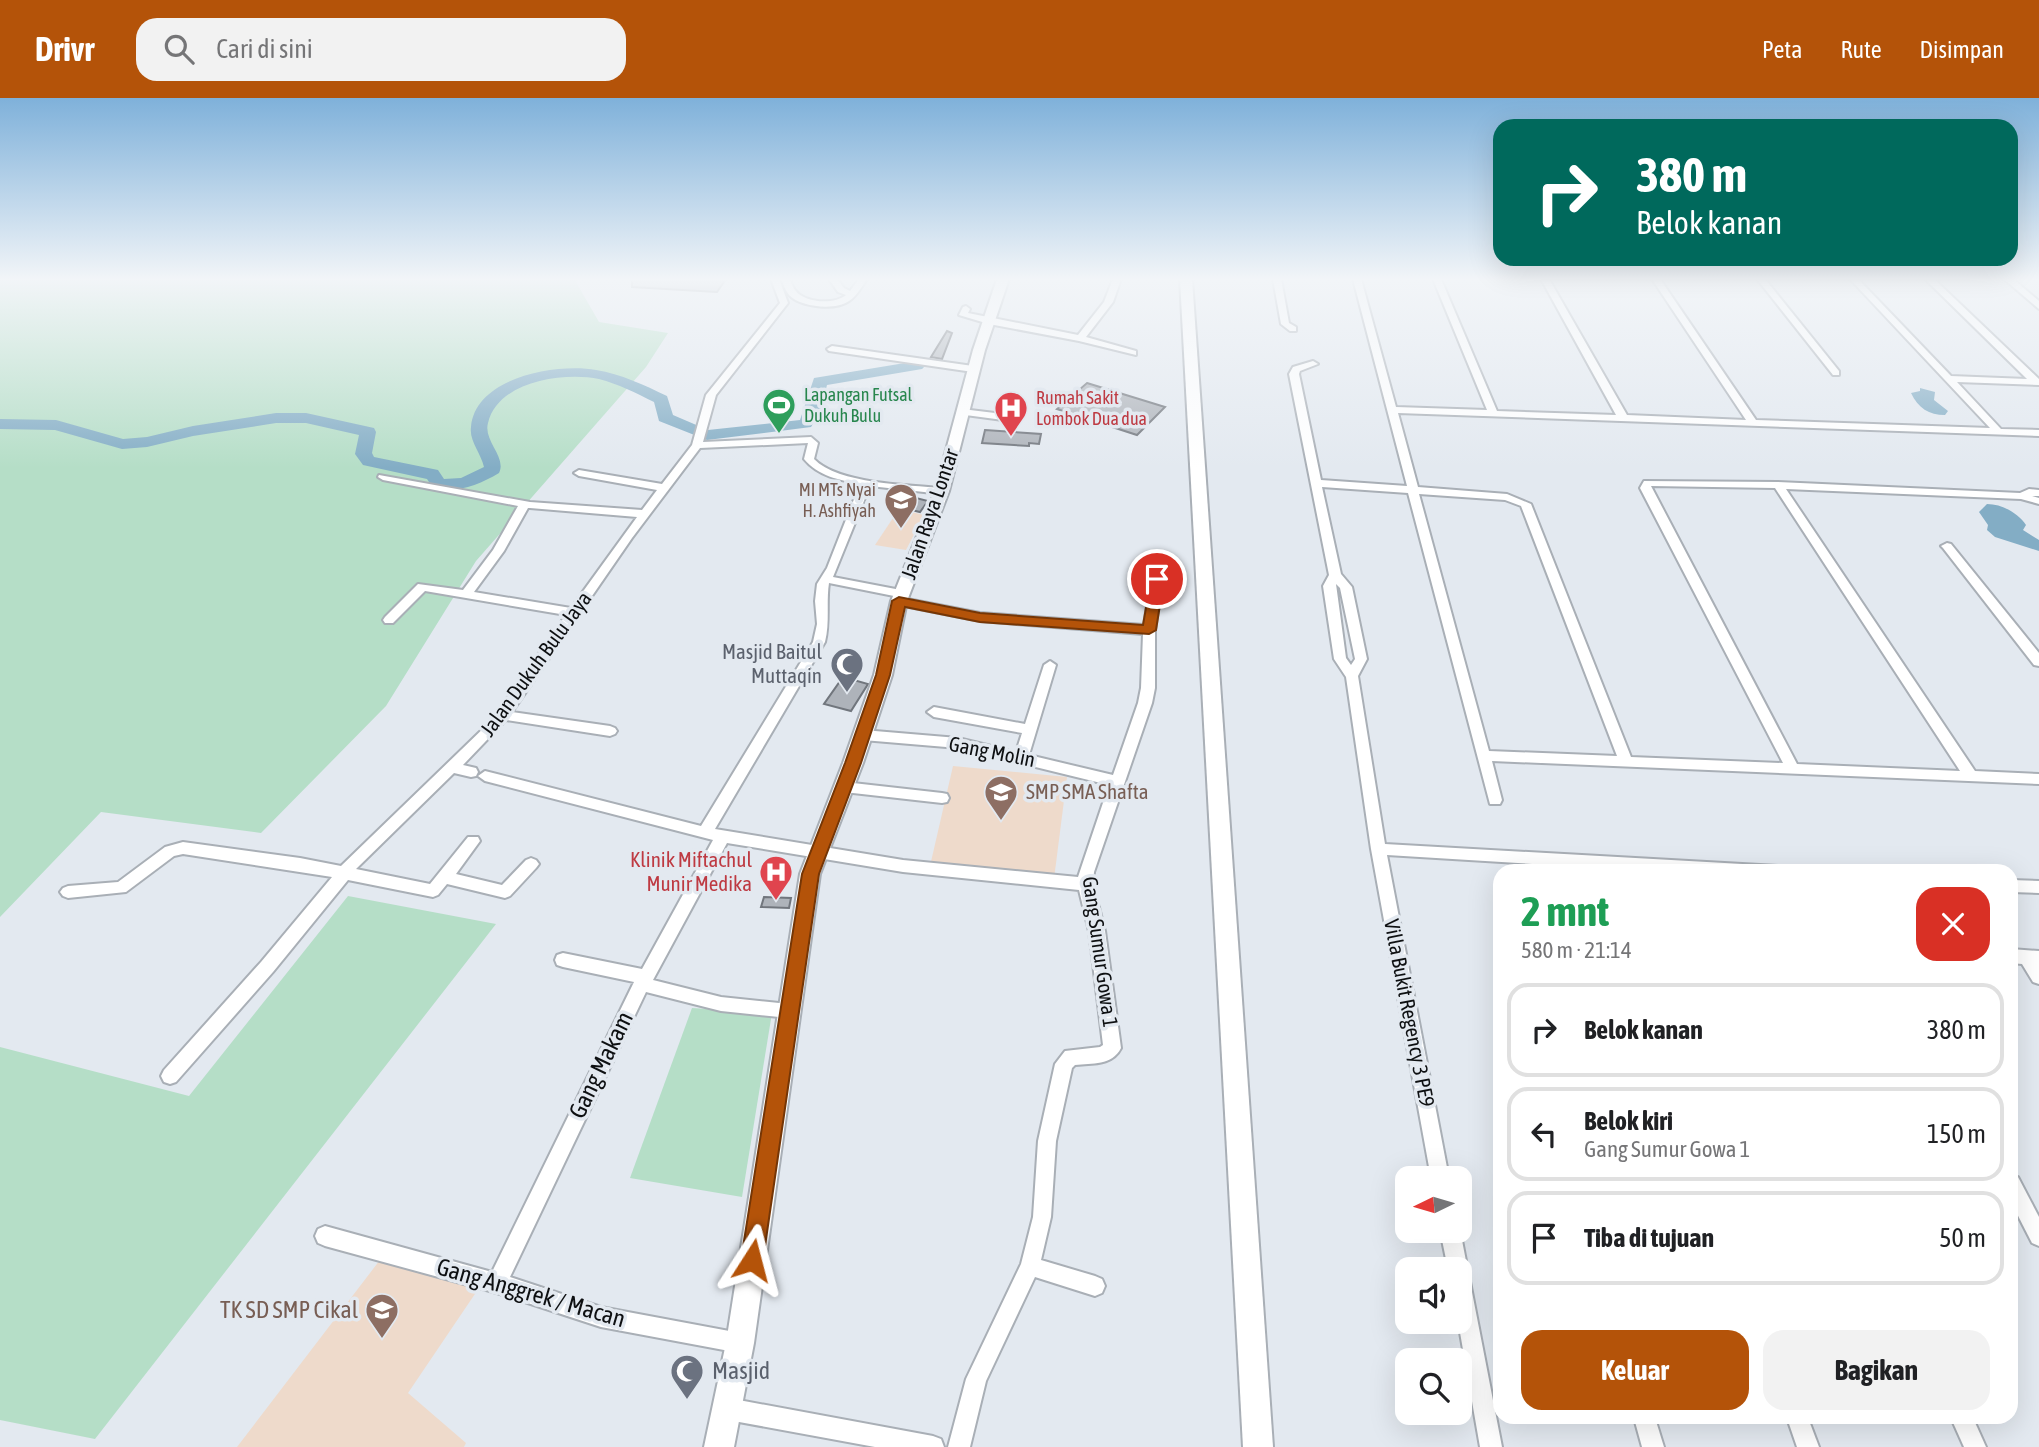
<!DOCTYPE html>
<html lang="id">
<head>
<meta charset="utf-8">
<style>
	:root { --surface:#fff; --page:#f2f2f2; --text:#202124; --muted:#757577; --line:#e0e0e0; --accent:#b45309 }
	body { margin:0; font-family:"Asap Condensed",sans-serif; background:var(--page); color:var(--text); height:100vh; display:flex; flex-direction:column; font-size:26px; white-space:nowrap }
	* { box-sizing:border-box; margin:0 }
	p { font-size:23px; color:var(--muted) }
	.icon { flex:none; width:38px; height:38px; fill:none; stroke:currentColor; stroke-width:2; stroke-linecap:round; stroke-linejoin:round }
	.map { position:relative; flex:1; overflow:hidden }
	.sheet { position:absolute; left:1493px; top:766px; width:525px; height:560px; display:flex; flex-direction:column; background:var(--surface); border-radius:21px; box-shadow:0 7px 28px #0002 }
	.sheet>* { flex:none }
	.guide { position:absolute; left:1493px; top:21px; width:525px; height:147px; border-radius:21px; box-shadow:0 7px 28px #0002; background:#00695c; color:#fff; overflow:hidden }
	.needle { width:46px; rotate:265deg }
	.controls { position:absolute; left:1395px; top:1068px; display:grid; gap:14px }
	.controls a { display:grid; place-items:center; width:77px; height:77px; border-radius:14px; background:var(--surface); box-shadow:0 7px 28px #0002; font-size:35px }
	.pin { position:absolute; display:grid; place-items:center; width:60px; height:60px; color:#fff; margin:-30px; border:4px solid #fff; border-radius:50%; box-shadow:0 2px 7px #0007 }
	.me { position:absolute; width:77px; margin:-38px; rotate:9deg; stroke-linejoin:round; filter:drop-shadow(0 0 5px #0008) }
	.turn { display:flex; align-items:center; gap:24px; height:147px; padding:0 28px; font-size:32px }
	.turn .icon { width:91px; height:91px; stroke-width:2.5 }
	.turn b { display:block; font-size:49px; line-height:60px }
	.round { display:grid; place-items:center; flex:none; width:74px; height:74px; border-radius:21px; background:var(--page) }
	.headline { display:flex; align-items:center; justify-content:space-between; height:119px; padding:0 28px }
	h1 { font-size:42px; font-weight:700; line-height:52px; color:#1e9e55 }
	.button { display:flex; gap:14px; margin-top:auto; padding:14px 28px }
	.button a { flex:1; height:80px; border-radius:21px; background:var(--accent); color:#fff; font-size:28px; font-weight:700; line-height:80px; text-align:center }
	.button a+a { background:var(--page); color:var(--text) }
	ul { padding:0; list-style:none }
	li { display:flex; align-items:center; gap:21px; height:94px; margin:0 14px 10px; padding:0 14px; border:4px solid var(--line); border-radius:21px }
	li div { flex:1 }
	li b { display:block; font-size:26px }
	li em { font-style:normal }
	header { display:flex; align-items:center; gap:42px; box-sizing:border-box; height:98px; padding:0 35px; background:var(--accent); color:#fff }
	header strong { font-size:33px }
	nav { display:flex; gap:38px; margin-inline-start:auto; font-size:24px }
	.search { width:490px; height:63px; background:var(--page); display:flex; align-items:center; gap:18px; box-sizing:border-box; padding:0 24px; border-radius:21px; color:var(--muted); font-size:26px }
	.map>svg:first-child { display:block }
	.education { fill:#eedacb }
	.green { fill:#b5dec7 }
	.water { fill:#83adc5 }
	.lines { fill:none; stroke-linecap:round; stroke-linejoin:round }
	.river { fill:#83adc5; fill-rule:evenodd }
	.building { fill:#aeb3ba; stroke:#71767d; stroke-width:2 }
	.street-casing { stroke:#a9afb6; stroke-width:4 }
	.secondary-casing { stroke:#a9afb6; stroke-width:4 }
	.street { fill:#fff; fill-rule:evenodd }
	.secondary { fill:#fff; fill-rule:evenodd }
	.route { fill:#b45309; stroke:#753606; stroke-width:2 }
	.labels { text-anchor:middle; stroke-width:7; stroke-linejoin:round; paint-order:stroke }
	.far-leisure-label { font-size:18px; fill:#27864d; stroke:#e3e9f0; text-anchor:start }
	.far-health-label { font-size:18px; fill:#be3a42; stroke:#e3e9f0; text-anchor:start }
	.far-education-label { font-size:18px; fill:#785e54; stroke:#e3e9f0; text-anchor:end }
	.street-label { font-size:21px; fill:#0e1012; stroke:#e3e9f0 }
	.worship-label { font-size:21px; fill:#5b616d; stroke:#e3e9f0; text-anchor:end }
	.education-label { font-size:21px; fill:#785e54; stroke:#e3e9f0; text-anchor:start }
	.health-label { font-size:21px; fill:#be3a42; stroke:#e3e9f0; text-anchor:end }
	.near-street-label { font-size:24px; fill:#0e1012; stroke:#e3e9f0 }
	.near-education-label { font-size:24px; fill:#785e54; stroke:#e3e9f0; text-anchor:end }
	.near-worship-label { font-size:24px; fill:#5b616d; stroke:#e3e9f0; text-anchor:start }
</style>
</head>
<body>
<header>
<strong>Drivr</strong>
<div class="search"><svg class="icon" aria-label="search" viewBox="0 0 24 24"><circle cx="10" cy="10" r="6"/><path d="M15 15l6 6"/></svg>Cari di sini</div>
<nav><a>Peta</a><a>Rute</a><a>Disimpan</a></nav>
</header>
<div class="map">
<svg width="2039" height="1349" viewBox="0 0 2039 1349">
	<rect width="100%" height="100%" fill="#e3e9f0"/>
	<g class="education">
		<path d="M899,411L924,417L906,452L875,447Z"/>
		<path d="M953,668L1067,679L1054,781L930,768Z"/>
		<path d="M383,1158L481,1187L408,1295L466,1345L464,1349H237Z"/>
	</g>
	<g class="green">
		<path d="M0,181H578L576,184L599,224L668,235L646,269L476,463L386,608L261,735L101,714L0,819Z"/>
		<path d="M348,798L496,826L95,1341L0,1322V949L189,998Z"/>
		<path d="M692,910L772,915L742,1099L630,1080Z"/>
	</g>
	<g class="water">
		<path d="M1920,290L1935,294L1934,302L1948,313L1945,317C1929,317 1918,310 1911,295L1920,293Z"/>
		<path d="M1987,406C2002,406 2018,415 2026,427L2023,432L2039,442V453L1995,439L1987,432L1988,427L1979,414Z"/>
	</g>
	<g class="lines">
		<path class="river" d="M917,263L925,268L922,271L827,287L820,315L811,329L707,342L659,323L654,304C636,295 618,286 599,281C563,274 498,283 488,325C483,343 507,359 499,375C479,387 456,396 433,390L427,381L363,367L355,356L359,337L306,325H276L193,338L147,349L122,351L55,332L0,331V321L56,322L123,341L147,339L193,328L276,315H306L374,330L376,334L372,355L374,359L438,372L444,381L461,380L484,369C481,355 469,343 471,329C475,279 557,265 596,272C621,276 644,287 667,298L673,317L708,332L800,322L814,280Z"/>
	</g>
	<g class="building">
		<path d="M632,181H726L717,194L632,189Z"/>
		<path d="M947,233L952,235L942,261L931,259Z"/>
		<path d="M1087,285L1165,309L1137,337L1057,311Z"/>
		<path d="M985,332L1041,336L1039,346L1029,345V348L982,345Z"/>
		<path d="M912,399L928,403L920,414L903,410Z"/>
		<path d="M843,579L868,586L851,613L824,606Z"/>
		<path d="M764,799L791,800L789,810L761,809Z"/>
	</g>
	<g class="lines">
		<defs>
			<g id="street">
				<path d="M771,181H779L788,205L716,297L703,344L811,339L818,345L814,361C838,386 908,387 942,390L947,393L942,396L870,388L833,479L906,493L908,496L902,500L980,515L1144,527L1151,481L1157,477L1163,481L1155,532V590L1152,605L1094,774L1093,786L1105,833L1121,950C1112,968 1092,965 1075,967L1072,970L1056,1043L1051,1119L1041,1162L1095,1178L1102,1181L1105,1188L1102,1195L1095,1198L1035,1179L986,1283L970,1349H948L966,1281L1021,1166L1033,1119L1038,1043L1055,966L1065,953L1100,949L1103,947L1089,833L1079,792L903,774L727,745L653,882L721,899L789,906L795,908L797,913L795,918L789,920L721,913L646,894L510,1179L601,1209L740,1235L747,1238L750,1245L747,1252L740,1255L601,1229L497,1195L325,1148L318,1145L315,1138L318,1131L325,1128L492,1174L634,884L563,869L557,867L555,862L557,857L563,855L642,871L713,742L485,683L478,678L485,673L701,728L813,544L817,526L815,503L817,486L827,470L860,386C839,382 818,378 804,361L808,345L700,350L632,440L512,614L610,628L615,630L617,633L615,636L610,638L506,622L463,667L476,670L478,674L476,678L471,679L454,675L356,771L430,786L468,739H478L480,743L456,776L502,787L526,762L531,760L536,762L539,766L536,770L510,798L505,800L447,786L438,797L433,799L348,782L273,874L176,984L170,986L164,984L161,978L164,972L261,864L332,779L183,756L174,758L126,794L68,800L63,798L60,794L63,790L68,788L118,784L165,749L183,744L300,760L341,768L491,623L566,517L425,493L393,525H385L383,522L385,519L418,486L463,492L493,452L518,408L383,382L378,379L379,377L530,404L642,412L657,392L579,378L574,375L579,372L662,386L692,347L706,297L780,205ZM528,410H530L637,419L571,510L474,494L504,453ZM829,485L899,499L893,503L899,507L980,523L1143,536L1141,590L1138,605L1113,677L1029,657L1056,567L1050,563L1044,567L1025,626L934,609L927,614L934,619L1022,635L1016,654L958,640L863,632L856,637L863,642L958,650L1109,687L1078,779L903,762L715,731L825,544C830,524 826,505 829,485Z"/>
				<path d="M782,181H790C791,184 793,190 795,192C804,205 834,207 846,197L838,194L829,181H837L844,190L850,193L859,181H867C862,188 857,198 849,203C835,213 800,209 789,197C785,192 783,186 782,181Z"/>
				<path d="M1113,181H1121L1113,204L1086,239L1136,253V257L1079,243L989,226L959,217L963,209L966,208L970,211L968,215L1078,237L1104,204Z"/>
				<path d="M1273,181H1281L1289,225L1296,229V233H1290L1281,226Z"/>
				<path d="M1353,181H1361L1396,309L1487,312L1433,181H1441L1497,313L1616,317L1541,181H1549L1627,317L1746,322L1652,181H1660L1756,322L1990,330L1850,181H1858L1951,278L2027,281L1925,181H1934L2039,281V287L1957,284L2001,331L2039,332V338L1398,315L1418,389L1507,396L1531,406L1631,659L1783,665L1640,390L1644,383L1778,384L2020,395L2029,391L2039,392V398H2032L2039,400V406L2021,401L1786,391L1975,673L2039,676V686L1492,663L1502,702L1500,706H1490L1408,395L1322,389L1341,476L1352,489L1367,561L1358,578L1385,746L1778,768L1783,770L1785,774H1665L1387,757L1449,1080H1431L1371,751L1346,579L1334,561L1323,488L1329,477L1289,276L1293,269L1313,263L1318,266L1300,273L1299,276L1321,382L1407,388ZM1651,388L1775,390L1960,673L1797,666ZM1419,396L1505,402L1521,408L1617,658L1489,653ZM1336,486L1340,490L1355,561L1351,567L1346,560Z"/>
				<path d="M1757,181H1765L1839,273V277H1833Z"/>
				<path d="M2004,181H2013L2039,203V211Z"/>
				<path d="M832,248L973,268L978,271L973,274L829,253L827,251Z"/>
				<path d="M962,311L1003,316L1008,319L1003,322L958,316V312Z"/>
				<path d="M1947,445L1951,446L2039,555V568L2034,567L1943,450L1941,448Z"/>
				<path d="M844,684L942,695L947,696L949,700L947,704L942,705L844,694L839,693L837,689L839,685Z"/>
				<path d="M2011,782L2039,783V795L2011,794Z"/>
				<path d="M2011,851L2039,853V886L2033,884L2022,866L2011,865Z"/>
				<path d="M2011,1076L2018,1079L2039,1119V1148L2032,1145L2011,1104Z"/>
				<path d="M1440,1132H1460L1502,1349H1480L1458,1223H1460V1171H1448Z"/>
				<path d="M728,1300L933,1338L941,1341L944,1349H875L728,1322L721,1318L717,1311L721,1304Z"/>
				<path d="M1634,1320H1655L1664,1349H1642Z"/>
				<path d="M1787,1320H1808L1819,1349H1797Z"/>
				<path d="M1951,1320H1973L1986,1349H1964Z"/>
			</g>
			<g id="secondary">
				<path d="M997,181H1009L985,252L949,393L907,503L892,577L863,665L820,776L754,1245L734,1349H704L726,1245L800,776L843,665L874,577L891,503L935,393L973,252Z"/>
				<path d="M1180,181H1192L1273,1349H1243Z"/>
			</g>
		</defs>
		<use href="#street" class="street-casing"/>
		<use href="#secondary" class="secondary-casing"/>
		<use href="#street" class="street"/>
		<use href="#secondary" class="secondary"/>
	</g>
	<linearGradient id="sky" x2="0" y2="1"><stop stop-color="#7fb1da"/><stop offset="0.49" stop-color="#f2f5f8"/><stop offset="1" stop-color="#f2f5f8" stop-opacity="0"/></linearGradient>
	<rect width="2039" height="370" fill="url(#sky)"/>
	<path class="route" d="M1157,477L1164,481L1156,532L1149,536L980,524L905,509L890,577L861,665L819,776L763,1162L760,1169L752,1173L744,1169L741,1162L802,776L845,665L876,577L892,503L899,499L980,515L1143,527L1151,481Z"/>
	<defs>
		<symbol id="stadium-pin" viewBox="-11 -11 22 30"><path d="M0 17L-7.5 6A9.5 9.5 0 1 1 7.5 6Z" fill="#2e9e5b" stroke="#e3e9f0"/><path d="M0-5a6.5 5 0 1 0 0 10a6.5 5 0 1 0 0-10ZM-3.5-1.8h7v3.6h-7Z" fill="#fff"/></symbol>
		<symbol id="hospital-pin" viewBox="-11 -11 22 30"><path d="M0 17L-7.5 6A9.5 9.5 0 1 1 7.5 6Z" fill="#e0444e" stroke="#e3e9f0"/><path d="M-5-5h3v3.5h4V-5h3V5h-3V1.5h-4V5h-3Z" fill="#fff"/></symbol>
		<symbol id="school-pin" viewBox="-11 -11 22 30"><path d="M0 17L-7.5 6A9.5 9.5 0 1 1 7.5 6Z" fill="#8d6e63" stroke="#e3e9f0"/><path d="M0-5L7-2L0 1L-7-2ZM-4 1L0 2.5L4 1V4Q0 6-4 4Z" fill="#fff"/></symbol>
		<symbol id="mosque-pin" viewBox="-11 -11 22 30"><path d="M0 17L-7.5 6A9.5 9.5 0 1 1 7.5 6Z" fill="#6b7280" stroke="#e3e9f0"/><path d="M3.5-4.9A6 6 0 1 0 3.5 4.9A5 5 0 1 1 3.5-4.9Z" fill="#fff"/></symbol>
	</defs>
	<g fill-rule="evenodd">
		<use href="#stadium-pin" x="760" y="288" width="38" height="52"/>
		<use href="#hospital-pin" x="992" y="291" width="38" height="52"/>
		<use href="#school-pin" x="882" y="383" width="38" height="52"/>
		<use href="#mosque-pin" x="828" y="547" width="38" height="52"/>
		<use href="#school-pin" x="982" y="675" width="38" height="52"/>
		<use href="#hospital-pin" x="757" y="755" width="38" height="52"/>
		<use href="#school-pin" x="363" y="1193" width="38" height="52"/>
		<use href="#mosque-pin" x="668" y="1254" width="38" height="52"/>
	</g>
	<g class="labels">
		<g class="far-leisure-label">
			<text x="804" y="303">Lapangan Futsal<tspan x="804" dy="21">Dukuh Bulu</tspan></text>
		</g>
		<g class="far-health-label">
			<text x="1036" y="306">Rumah Sakit<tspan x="1036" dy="21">Lombok Dua dua</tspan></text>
		</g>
		<g class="far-education-label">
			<text x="876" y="398">MI MTs Nyai<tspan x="876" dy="21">H. Ashfiyah</tspan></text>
		</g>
		<g class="street-label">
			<text transform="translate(930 416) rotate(-71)" y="7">Jalan Raya Lontar</text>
			<text transform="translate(536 566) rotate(-54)" y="7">Jalan Dukuh Bulu Jaya</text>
			<text transform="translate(992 654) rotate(11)" y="7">Gang Molin</text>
			<text transform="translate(1100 854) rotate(82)" y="7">Gang Sumur Gowa 1</text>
			<text transform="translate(1409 915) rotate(79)" y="7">Villa Bukit Regency 3 PE9</text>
		</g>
		<g class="worship-label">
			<text x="822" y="561">Masjid Baitul<tspan x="822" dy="24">Muttaqin</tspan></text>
		</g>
		<g class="education-label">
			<text x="1026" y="701">SMP SMA Shafta</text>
		</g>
		<g class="health-label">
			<text x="752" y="769">Klinik Miftachul<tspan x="752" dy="24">Munir Medika</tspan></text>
		</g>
		<g class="near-street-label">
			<text transform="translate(601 967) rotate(-64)" y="8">Gang Makam</text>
			<text transform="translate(531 1195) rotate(16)" y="8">Gang Anggrek / Macan</text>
		</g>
		<g class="near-education-label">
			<text x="358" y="1220">TK SD SMP Cikal</text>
		</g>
		<g class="near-worship-label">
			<text x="712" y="1281">Masjid</text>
		</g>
	</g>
</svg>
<div class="controls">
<a><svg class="needle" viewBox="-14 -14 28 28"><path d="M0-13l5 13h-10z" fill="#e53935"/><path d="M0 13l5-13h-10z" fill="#757577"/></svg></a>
<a><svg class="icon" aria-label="sound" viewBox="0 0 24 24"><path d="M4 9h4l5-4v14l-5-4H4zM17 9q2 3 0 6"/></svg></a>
<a><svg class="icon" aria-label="search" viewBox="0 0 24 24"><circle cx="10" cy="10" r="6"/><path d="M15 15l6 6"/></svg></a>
</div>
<div class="pin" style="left:1157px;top:481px;background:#d93025"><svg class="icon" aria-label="arrive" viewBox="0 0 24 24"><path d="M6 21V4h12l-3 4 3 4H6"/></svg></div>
<svg class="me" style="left:752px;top:1162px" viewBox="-20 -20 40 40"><path d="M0-17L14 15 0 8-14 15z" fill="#b45309" stroke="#fff" stroke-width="4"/></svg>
<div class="guide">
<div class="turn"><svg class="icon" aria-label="right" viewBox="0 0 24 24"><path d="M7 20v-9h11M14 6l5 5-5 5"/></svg><div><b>380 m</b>Belok kanan</div></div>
</div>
<section class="sheet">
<div class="headline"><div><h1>2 mnt</h1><p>580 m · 21:14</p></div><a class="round" style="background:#d93025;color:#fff"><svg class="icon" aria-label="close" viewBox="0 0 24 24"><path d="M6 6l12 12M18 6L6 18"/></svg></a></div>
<ul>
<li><svg class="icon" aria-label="right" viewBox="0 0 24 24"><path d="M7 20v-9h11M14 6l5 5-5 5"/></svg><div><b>Belok kanan</b></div><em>380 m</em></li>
<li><svg class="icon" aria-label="left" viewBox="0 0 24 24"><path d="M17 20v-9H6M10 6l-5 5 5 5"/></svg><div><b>Belok kiri</b><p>Gang Sumur Gowa 1</p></div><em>150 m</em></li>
<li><svg class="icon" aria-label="arrive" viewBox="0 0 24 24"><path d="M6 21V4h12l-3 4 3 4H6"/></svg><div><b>Tiba di tujuan</b></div><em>50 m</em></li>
</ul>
<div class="button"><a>Keluar</a><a>Bagikan</a></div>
</section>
</div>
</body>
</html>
